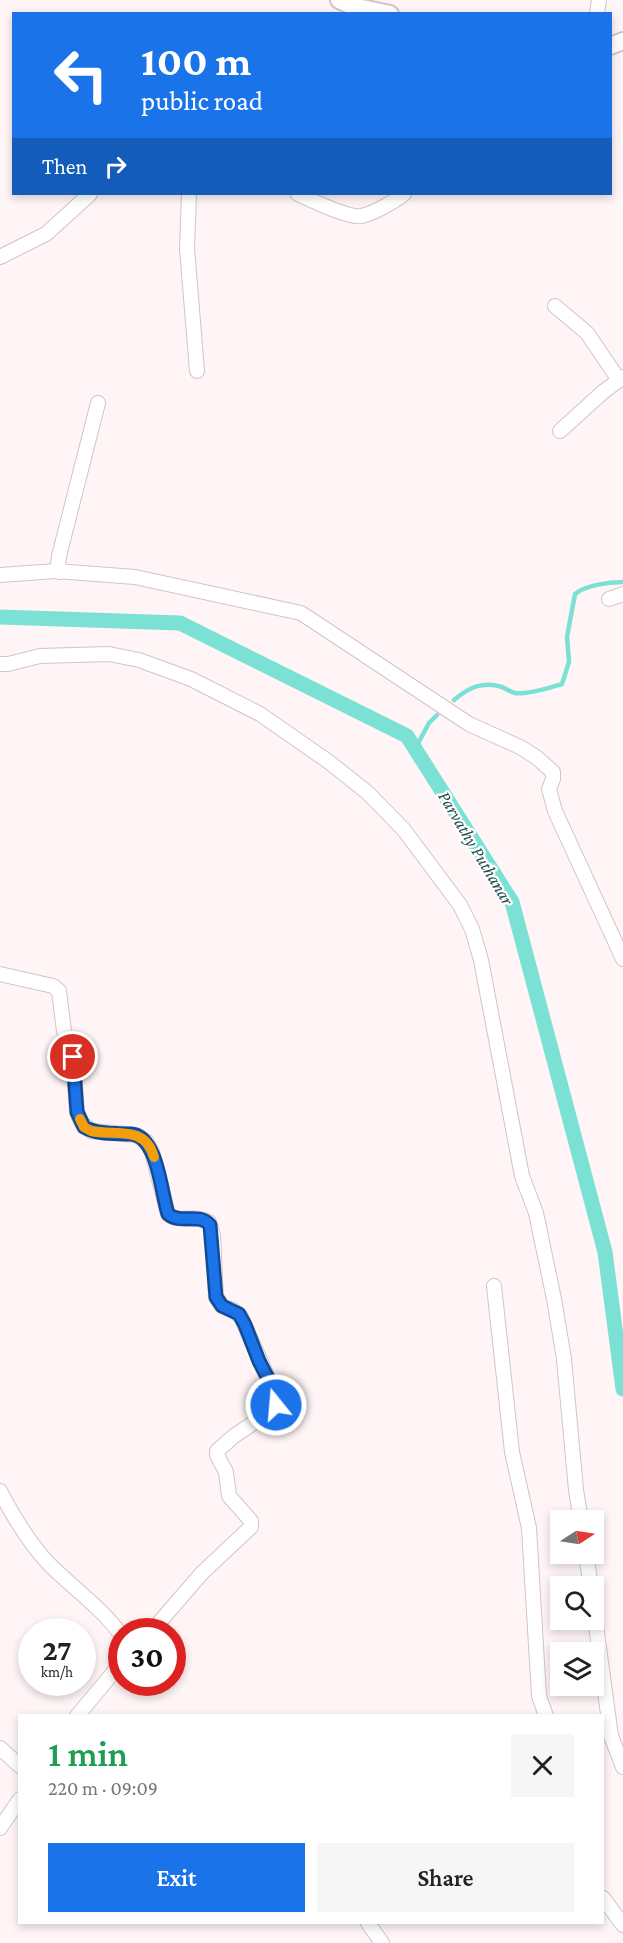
<!DOCTYPE html>
<html lang="en">
<head>
<meta charset="utf-8">
<style>
	:root { --surface:#fff; --page:#f6f6f6; --text:#222; --muted:#767676; --accent:#1a73e8 }
	body { margin:0; font-family:"Crimson Pro",serif; background:var(--page); color:var(--text); height:100vh; display:flex; flex-direction:column; font-size:22px; white-space:nowrap }
	* { box-sizing:border-box; margin:0 }
	p { font-size:20px; color:var(--muted) }
	.icon { flex:none; width:33px; height:33px; fill:none; stroke:currentColor; stroke-width:2; stroke-linecap:round; stroke-linejoin:round }
	.map { position:relative; flex:1; overflow:hidden }
	.panel { position:absolute; left:18px; top:1714px; width:586px; height:210px; display:flex; flex-direction:column; background:var(--surface); border-radius:0px; box-shadow:0 3px 9px #0003 }
	.panel>* { flex:none }
	.top-card { position:absolute; left:12px; top:12px; width:600px; height:183px; border-radius:0px; box-shadow:0 3px 9px #0003; background:#1a73e8; color:#fff; overflow:hidden }
	.needle { width:39px; rotate:78deg }
	.tools { position:absolute; left:550px; top:1510px; display:grid; gap:12px }
	.tools a { display:grid; place-items:center; width:54px; height:54px; border-radius:0px; background:var(--surface); box-shadow:0 3px 9px #0003; font-size:30px }
	.speed { position:absolute; left:18px; top:1618px; display:flex; gap:12px; font-size:30px; font-weight:700; text-align:center }
	.speed>* { display:grid; place-content:center; width:78px; height:78px; border-radius:50%; background:var(--surface); box-shadow:0 3px 9px #0003; line-height:1 }
	.speed small { font-size:15px; font-weight:400 }
	.speed .limit { border:9px solid #d22; background:#fff; color:#111 }
	.pin { position:absolute; display:grid; place-items:center; width:51px; height:51px; color:#fff; margin:-26px; border:3px solid #fff; border-radius:50%; box-shadow:0 2px 6px #0007 }
	.me { position:absolute; width:66px; margin:-33px; rotate:343deg; stroke-linejoin:round; filter:drop-shadow(0 0 4px #0008) }
	.turn { display:flex; align-items:center; gap:21px; height:126px; padding:0 30px; font-size:27px }
	.turn .icon { width:78px; height:78px; stroke-width:2.5 }
	.turn b { display:block; font-size:42px; line-height:51px }
	.then { display:flex; align-items:center; height:57px; padding:0 30px; background:#0003; gap:12px; font-size:22px }
	.round { display:grid; place-items:center; flex:none; width:63px; height:63px; border-radius:0px; background:var(--page) }
	.headline { display:flex; align-items:center; justify-content:space-between; height:102px; padding:0 30px }
	h1 { font-size:36px; font-weight:600; line-height:45px; color:#1e9e55 }
	.cta { display:flex; gap:12px; margin-top:auto; padding:12px 30px }
	.cta a { flex:1; height:69px; border-radius:0px; background:var(--accent); color:#fff; font-size:24px; font-weight:600; line-height:69px; text-align:center }
	.cta a+a { background:var(--page); color:var(--text) }
	.map>svg:first-child { display:block }
	.lines { fill:none; stroke-linecap:round; stroke-linejoin:round }
	.stream { stroke:#7be1d4; stroke-width:4.5 }
	.canal { stroke:#7be1d4; stroke-width:15 }
	.minor-casing { stroke:#d3c4c5; stroke-width:16 }
	.major-casing { stroke:#d3c4c5; stroke-width:20 }
	.minor { stroke:#fff; stroke-width:14 }
	.major { stroke:#fff; stroke-width:16 }
	.route-casing { stroke:#114b97; stroke-width:15 }
	.route { stroke:#1a73e8; stroke-width:10 }
	.slow { stroke:#f59e0b; stroke-width:10 }
	.labels { text-anchor:middle; stroke-width:4.5; stroke-linejoin:round; paint-order:stroke }
	.water-label { font-size:18px; font-style:italic; fill:#214f49; stroke:#fff }
</style>
</head>
<body>
<div class="map">
<svg width="623" height="1943" viewBox="0 0 623 1943">
	<rect width="100%" height="100%" fill="#fff5f6"/>
	<g class="lines">
		<g class="stream">
			<path d="M454,700C469,687 483,681 502,687C506,689 511,692 515,693C526,695 552,687 562,684L569,662L567,637L575,594C586,585 609,582 623,582"/>
			<path d="M415,749L429,723L437,715"/>
		</g>
		<path class="canal" d="M0,617L180,623L407,736L512,902L605,1252L623,1389"/>
		<defs>
			<g id="minor">
				<path d="M597,14L599,0"/>
				<path d="M189,194L187,248L197,371"/>
				<path d="M298,194C311,200 348,218 361,216C373,214 395,201 404,194"/>
				<path d="M0,257L46,234L90,194"/>
				<path d="M555,306L587,333L619,380"/>
				<path d="M560,431L603,392L623,377"/>
				<path d="M60,572L58,565L59,556L98,403"/>
				<path d="M0,575L56,571L135,577L301,613L469,724L520,747L536,757L553,772V779L549,789L555,811L623,959"/>
				<path d="M609,599L623,594"/>
				<path d="M0,664H8L40,656L109,654L139,660L191,679L260,714L329,762L368,793L404,830L460,905L472,929L481,960L522,1176L536,1213L554,1299L564,1359L576,1490L581,1521"/>
				<path d="M0,974L53,986L59,991L64,1031L73,1057L77,1112L81,1122L91,1131L136,1135L147,1142L152,1152L168,1214C180,1224 196,1214 209,1222L213,1235L216,1297L222,1306L233,1310L241,1317L277,1398L276,1405L270,1412L234,1436L217,1451V1455L226,1472L229,1496L251,1521V1527L202,1573L151,1632"/>
				<path d="M494,1286L512,1452L529,1528L539,1696L546,1716"/>
				<path d="M0,1491C13,1516 29,1543 49,1564C73,1588 102,1608 122,1636"/>
				<path d="M586,1554L591,1587"/>
				<path d="M594,1611L611,1736L623,1767"/>
				<path d="M77,1716L122,1662"/>
				<path d="M0,1748L20,1766"/>
				<path d="M0,1828L20,1799"/>
				<path d="M603,1898L623,1925"/>
				<path d="M368,1923L382,1943"/>
			</g>
			<g id="major">
				<path d="M339,0L352,6L390,14"/>
				<path d="M610,46L623,41"/>
			</g>
		</defs>
		<use href="#minor" class="minor-casing"/>
		<use href="#major" class="major-casing"/>
		<use href="#minor" class="minor"/>
		<use href="#major" class="major"/>
	</g>
	<g class="lines">
		<defs>
			<path id="route" d="M73,1057L77,1112L84,1127C98,1135 115,1133 131,1134C158,1136 161,1193 168,1214C181,1225 199,1212 210,1225L216,1297L222,1306L239,1314L245,1325L259,1361L276,1394V1405"/>
		</defs>
		<use href="#route" class="route-casing"/>
		<use href="#route" class="route"/>
		<path class="slow" d="M80,1119L84,1127L91,1131C117,1136 145,1125 154,1157"/>
	</g>
	<g class="labels">
		<g class="water-label">
			<text transform="translate(476 848) rotate(59)" y="6">Parvathy Puthanar</text>
		</g>
	</g>
</svg>
<div class="tools">
<a><svg class="needle" viewBox="-14 -14 28 28"><path d="M0-13l5 13h-10z" fill="#e53935"/><path d="M0 13l5-13h-10z" fill="#767676"/></svg></a>
<a><svg class="icon" aria-label="search" viewBox="0 0 24 24"><circle cx="10" cy="10" r="6"/><path d="M15 15l6 6"/></svg></a>
<a><svg class="icon" aria-label="layers" viewBox="0 0 24 24"><path d="M12 4l9 5-9 5-9-5zM3 14l9 5 9-5"/></svg></a>
</div>
<div class="speed"><div>27<small>km/h</small></div><div class="limit">30</div></div>
<div class="pin" style="left:73px;top:1057px;background:#d93025"><svg class="icon" aria-label="arrive" viewBox="0 0 24 24"><path d="M6 21V4h12l-3 4 3 4H6"/></svg></div>
<svg class="me" style="left:276px;top:1405px" viewBox="-20 -20 40 40"><circle r="17" fill="#1a73e8" stroke="#fff" stroke-width="3"/><path d="M0-11L8 9 0 5-8 9z" fill="#fff"/></svg>
<div class="top-card">
<div class="turn"><svg class="icon" aria-label="left" viewBox="0 0 24 24"><path d="M17 20v-9H6M10 6l-5 5 5 5"/></svg><div><b>100 m</b>public road</div></div>
<div class="then">Then<svg class="icon" aria-label="right" viewBox="0 0 24 24"><path d="M7 20v-9h11M14 6l5 5-5 5"/></svg></div>
</div>
<section class="panel">
<div class="headline"><div><h1>1 min</h1><p>220 m · 09:09</p></div><a class="round"><svg class="icon" aria-label="close" viewBox="0 0 24 24"><path d="M6 6l12 12M18 6L6 18"/></svg></a></div>
<div class="cta"><a>Exit</a><a>Share</a></div>
</section>
</div>
</body>
</html>
